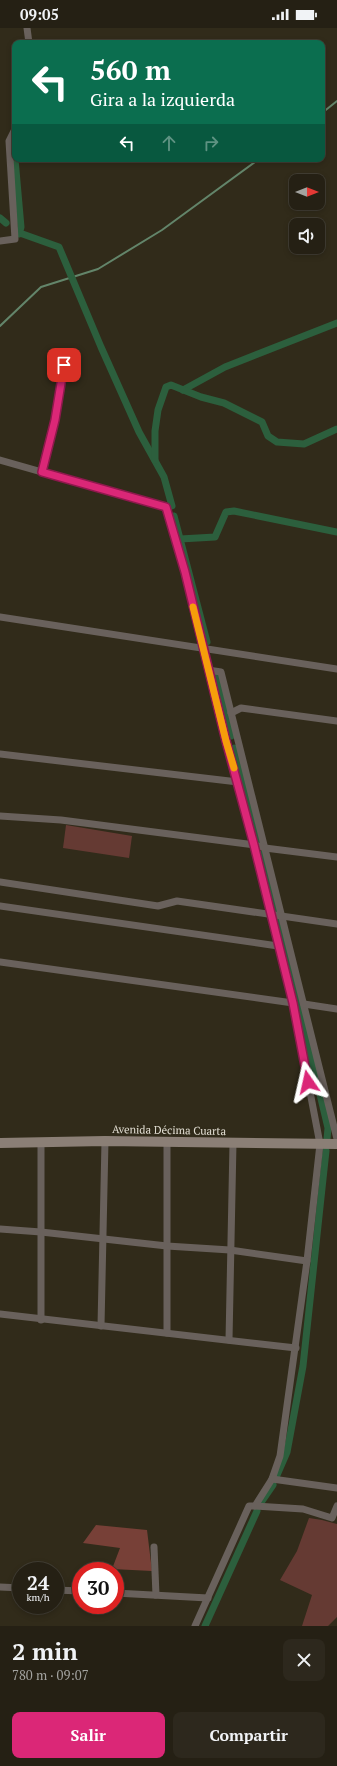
<!DOCTYPE html>
<html lang="es">
<head>
<meta charset="utf-8">
<style>
	:root { --surface:#252014; --page:#2d281d; --text:#f1f3f6; --muted:#a3a3a0; --line:#423e34; --accent:#db2777 }
	body { margin:0; font-family:"PT Serif",serif; background:var(--page); color:var(--text); height:100vh; display:flex; flex-direction:column; font-size:15px; white-space:nowrap }
	* { box-sizing:border-box; margin:0 }
	p { font-size:13px; color:var(--muted) }
	.icon { flex:none; width:22px; height:22px; fill:none; stroke:currentColor; stroke-width:2; stroke-linecap:round; stroke-linejoin:round }
	.map { position:relative; height:1598px; overflow:hidden }
	.panel { display:flex; flex-direction:column; background:var(--surface); flex:1 }
	.panel>* { flex:none }
	.top-card { position:absolute; left:12px; top:12px; width:313px; height:122px; border-radius:8px; box-shadow:0 2px 6px #0003,0 0 0 1px var(--line); background:#0b6e4f; color:#fff; overflow:hidden }
	.needle { width:26px; rotate:90deg }
	.controls { position:absolute; left:289px; top:146px; display:grid; gap:8px }
	.controls a { display:grid; place-items:center; width:36px; height:36px; border-radius:8px; background:var(--surface); box-shadow:0 2px 6px #0003,0 0 0 1px var(--line); font-size:20px }
	.speed { position:absolute; left:12px; top:1534px; display:flex; gap:8px; font-size:20px; font-weight:700; text-align:center }
	.speed>* { display:grid; place-content:center; width:52px; height:52px; border-radius:50%; background:var(--surface); box-shadow:0 2px 6px #0003,0 0 0 1px var(--line); line-height:1 }
	.speed small { font-size:10px; font-weight:400 }
	.speed .limit { border:6px solid #d22; background:#fff; color:#111 }
	.pin { position:absolute; display:grid; place-items:center; width:34px; height:34px; color:#fff; margin:-17px; border-radius:8px; box-shadow:0 2px 6px #0006 }
	.me { position:absolute; width:44px; margin:-22px; rotate:349deg; stroke-linejoin:round; filter:drop-shadow(0 0 3px #0008) }
	.turn { display:flex; align-items:center; gap:14px; height:84px; padding:0 12px; font-size:18px }
	.turn .icon { width:52px; height:52px; stroke-width:2.5 }
	.turn b { display:block; font-size:28px; line-height:34px }
	.lanes { display:flex; align-items:center; height:38px; padding:0 12px; background:#0003; justify-content:center; gap:20px; direction:ltr }
	.lanes .off { opacity:.35 }
	.round { display:grid; place-items:center; flex:none; width:42px; height:42px; border-radius:8px; background:var(--page) }
	.overview { display:flex; align-items:center; justify-content:space-between; height:68px; padding:0 12px }
	h1 { font-size:24px; font-weight:700; line-height:30px }
	.button { display:flex; gap:8px; margin-top:auto; padding:8px 12px }
	.button a { flex:1; height:46px; border-radius:8px; background:var(--accent); color:#fff; font-size:16px; font-weight:700; line-height:46px; text-align:center }
	.button a+a { background:var(--page); color:var(--text) }
	.status { display:flex; justify-content:space-between; align-items:center; height:28px; padding:0 20px; background:var(--surface); direction:ltr }
	.status svg { height:11px; fill:currentColor }
	.map>svg:first-child { display:block }
	.green { fill:#653a33 }
	.forest { fill:#774037 }
	.lines { fill:none; stroke-linecap:round; stroke-linejoin:round }
	.stream { stroke:#63856a; stroke-width:2 }
	.canal { stroke:#2c5f3d; stroke-width:7 }
	.minor { stroke:#69615c; stroke-width:7 }
	.secondary { stroke:#8b7f76; stroke-width:10 }
	.route-casing { stroke:#8e194d; stroke-width:10 }
	.route { stroke:#db2777; stroke-width:7 }
	.slow { stroke:#f59e0b; stroke-width:7 }
	.labels { text-anchor:middle; stroke-width:3; stroke-linejoin:round; paint-order:stroke }
	.street-label { font-size:11px; fill:#e3dfd4; stroke:#312b1a }
</style>
</head>
<body>
<div class="status"><b>09:05</b><svg viewBox="0 0 49 12"><path d="M0 12V9h3v3zM5 12V6h3v6zM10 12V3h3v9zM15 12V0h3v12zM26 1h20v11H26zM47 4h2v5h-2z"/></svg></div>
<div class="map">
<svg width="337" height="1598" viewBox="0 0 337 1598">
	<rect width="100%" height="100%" fill="#312b1a"/>
	<g class="green">
		<path d="M66,797L132,808L129,830L63,820Z"/>
		<path d="M309,1490L322,1492L337,1496V1589L328,1598H302L312,1567L280,1552L297,1523Z"/>
	</g>
	<path class="forest" d="M96,1497L147,1502L152,1543L112,1541L120,1520L83,1515Z"/>
	<g class="lines">
		<g class="stream">
			<path d="M322,85L337,73"/>
			<path d="M0,298L41,259L98,241L162,202L259,131"/>
		</g>
		<g class="canal">
			<path d="M15,112V121"/>
			<path d="M15,131L21,199L19,206"/>
			<path d="M0,190L6,195"/>
			<path d="M17,204L59,219L101,319L139,404L164,449L172,478"/>
			<path d="M183,362L225,339L337,295"/>
			<path d="M155,432V403L158,382L166,359L171,357L201,369L224,375L262,394L268,408L277,414L304,416L337,401"/>
			<path d="M174,488L207,614"/>
			<path d="M180,511L215,509L226,484L234,483L337,504"/>
			<path d="M216,649L231,708"/>
			<path d="M234,720L260,814"/>
			<path d="M262,826L276,882"/>
			<path d="M279,894L328,1100L327,1111"/>
			<path d="M277,1447L287,1424L303,1338L326,1123"/>
			<path d="M262,1473L273,1457"/>
			<path d="M205,1598L257,1483"/>
		</g>
		<g class="minor">
			<path d="M27,0L29,15"/>
			<path d="M15,81V87"/>
			<path d="M0,213L15,211L9,113L15,101"/>
			<path d="M0,432L165,479L185,544L226,713L255,817L293,975L320,1116L307,1233L280,1428L272,1451L255,1478H249L195,1598"/>
			<path d="M42,444L55,392L65,337"/>
			<path d="M0,589L337,641"/>
			<path d="M208,642L221,644L337,1111"/>
			<path d="M231,685L241,680L337,693"/>
			<path d="M0,726L238,754"/>
			<path d="M0,788L61,792L255,817L265,820L337,829"/>
			<path d="M0,854L158,878L177,873L337,896"/>
			<path d="M0,878L278,918"/>
			<path d="M0,934L293,975"/>
			<path d="M304,976L337,981"/>
			<path d="M41,1114V1292"/>
			<path d="M167,1114V1305"/>
			<path d="M0,1201L41,1204L167,1218L230,1222L307,1233"/>
			<path d="M0,1286L296,1320"/>
			<path d="M101,1298L105,1113"/>
			<path d="M229,1312L233,1115"/>
			<path d="M272,1451L337,1460"/>
			<path d="M255,1478L303,1481L332,1490L337,1478"/>
			<path d="M154,1519L156,1567"/>
			<path d="M0,1559L21,1560"/>
			<path d="M55,1562L81,1563"/>
			<path d="M115,1565L208,1570"/>
		</g>
		<path class="secondary" d="M0,1115L105,1113L337,1116"/>
	</g>
	<g class="lines">
		<defs>
			<path id="route" d="M64,337L55,392L42,444L166,479L185,544L226,713L254,817L293,975L308,1054"/>
		</defs>
		<use href="#route" class="route-casing"/>
		<use href="#route" class="route"/>
		<path class="slow" d="M193,579L226,713L234,740"/>
	</g>
	<g class="labels">
		<g class="street-label">
			<text transform="translate(169 1102) rotate(1)" y="4">Avenida Décima Cuarta</text>
		</g>
	</g>
</svg>
<div class="controls">
<a><svg class="needle" viewBox="-14 -14 28 28"><path d="M0-13l5 13h-10z" fill="#e53935"/><path d="M0 13l5-13h-10z" fill="#a3a3a0"/></svg></a>
<a><svg class="icon" aria-label="sound" viewBox="0 0 24 24"><path d="M4 9h4l5-4v14l-5-4H4zM17 9q2 3 0 6"/></svg></a>
</div>
<div class="speed"><div>24<small>km/h</small></div><div class="limit">30</div></div>
<div class="pin" style="left:64px;top:337px;background:#d93025"><svg class="icon" aria-label="arrive" viewBox="0 0 24 24"><path d="M6 21V4h12l-3 4 3 4H6"/></svg></div>
<svg class="me" style="left:308px;top:1054px" viewBox="-20 -20 40 40"><path d="M0-17L14 15 0 8-14 15z" fill="#db2777" stroke="#fff" stroke-width="4"/></svg>
<div class="top-card">
<div class="turn"><svg class="icon" aria-label="left" viewBox="0 0 24 24"><path d="M17 20v-9H6M10 6l-5 5 5 5"/></svg><div><b>560 m</b>Gira a la izquierda</div></div>
<div class="lanes"><svg class="icon" aria-label="left" viewBox="0 0 24 24"><path d="M17 20v-9H6M10 6l-5 5 5 5"/></svg><svg class="icon off" aria-label="ahead" viewBox="0 0 24 24"><path d="M12 20V5M6 11l6-6 6 6"/></svg><svg class="icon off" aria-label="right" viewBox="0 0 24 24"><path d="M7 20v-9h11M14 6l5 5-5 5"/></svg></div>
</div>
</div>
<section class="panel">
<div class="overview"><div><h1>2 min</h1><p>780 m · 09:07</p></div><a class="round"><svg class="icon" aria-label="close" viewBox="0 0 24 24"><path d="M6 6l12 12M18 6L6 18"/></svg></a></div>
<div class="button"><a>Salir</a><a>Compartir</a></div>
</section>
</body>
</html>
